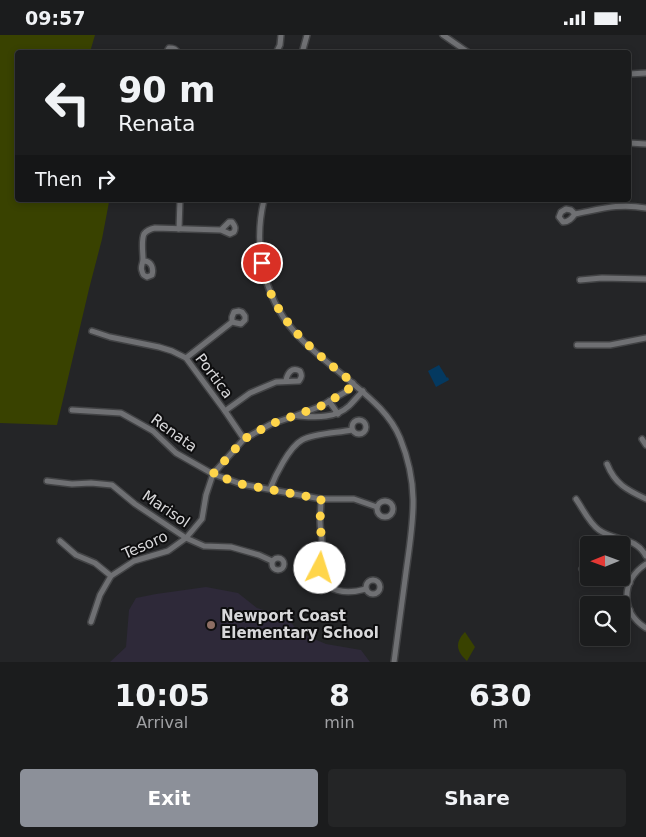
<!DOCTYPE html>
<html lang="en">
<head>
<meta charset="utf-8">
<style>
	:root { --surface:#1b1c1d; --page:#242526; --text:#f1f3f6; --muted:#a0a1a4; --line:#393a3b; --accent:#8c9099 }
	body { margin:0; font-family:"DejaVu Sans",sans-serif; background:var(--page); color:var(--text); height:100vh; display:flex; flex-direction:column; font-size:19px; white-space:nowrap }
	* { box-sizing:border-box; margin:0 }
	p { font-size:16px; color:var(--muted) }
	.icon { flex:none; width:28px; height:28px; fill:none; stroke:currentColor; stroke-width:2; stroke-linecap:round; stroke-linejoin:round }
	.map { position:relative; height:627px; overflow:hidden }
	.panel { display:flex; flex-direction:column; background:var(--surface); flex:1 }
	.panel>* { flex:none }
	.guide { position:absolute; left:15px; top:15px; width:616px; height:152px; border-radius:5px; box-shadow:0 2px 8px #0003,0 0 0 1px var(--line); background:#1b1c1d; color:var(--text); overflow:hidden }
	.needle { width:32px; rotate:269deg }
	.controls { position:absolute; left:580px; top:501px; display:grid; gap:10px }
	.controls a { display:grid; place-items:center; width:50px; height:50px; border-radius:5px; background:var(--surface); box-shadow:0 2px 8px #0003,0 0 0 1px var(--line); font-size:25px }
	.pin { position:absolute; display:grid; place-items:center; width:42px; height:42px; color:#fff; margin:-21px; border:2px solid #fff; border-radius:50%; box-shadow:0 1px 5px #0007 }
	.me { position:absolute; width:55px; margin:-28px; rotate:5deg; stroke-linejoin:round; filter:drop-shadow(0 0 4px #0008) }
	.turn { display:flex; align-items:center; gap:18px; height:105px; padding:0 20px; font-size:22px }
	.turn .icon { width:65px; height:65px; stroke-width:2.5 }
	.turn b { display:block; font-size:35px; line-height:42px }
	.then { display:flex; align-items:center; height:48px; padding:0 20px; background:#0003; gap:10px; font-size:19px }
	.eta { display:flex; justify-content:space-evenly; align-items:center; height:85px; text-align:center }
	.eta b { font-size:30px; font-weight:700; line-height:35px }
	.primary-button { display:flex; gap:10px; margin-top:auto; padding:10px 20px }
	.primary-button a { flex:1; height:58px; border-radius:5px; background:var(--accent); color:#fff; font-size:20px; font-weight:700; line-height:58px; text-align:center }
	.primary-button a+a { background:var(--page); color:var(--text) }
	.status { display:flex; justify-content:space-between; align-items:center; height:35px; padding:0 25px; background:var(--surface); direction:ltr }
	.status svg { height:14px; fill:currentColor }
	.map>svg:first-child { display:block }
	.education { fill:#2e2939 }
	.green { fill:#394200 }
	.water { fill:#043960 }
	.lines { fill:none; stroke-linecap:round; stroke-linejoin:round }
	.minor-casing { stroke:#424345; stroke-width:8 }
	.minor { stroke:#6f7073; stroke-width:5 }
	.route { stroke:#ffd54a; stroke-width:9; stroke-dasharray:0 16.2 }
	.education-dot { fill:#8d6e63; stroke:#0e0e0f; stroke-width:2 }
	.labels { text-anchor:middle; stroke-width:4; stroke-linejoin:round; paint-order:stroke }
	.street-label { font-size:15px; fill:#d8d8da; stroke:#0e0e0f }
	.poi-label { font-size:15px; font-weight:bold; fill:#d8d8da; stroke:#0e0e0f; text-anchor:start }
</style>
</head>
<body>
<div class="status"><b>09:57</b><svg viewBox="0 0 49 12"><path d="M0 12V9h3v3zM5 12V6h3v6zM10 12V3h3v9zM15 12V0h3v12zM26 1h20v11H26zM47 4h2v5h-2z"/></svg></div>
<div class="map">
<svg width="646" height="627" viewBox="0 0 646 627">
	<rect width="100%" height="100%" fill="#242527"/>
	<path class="education" d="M206,552L238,558L257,573L286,582L300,598L326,609L361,615L370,627H110L126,612L129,575L136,563L156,559Z"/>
	<g class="green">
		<path d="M0,0H95L90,17L18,18V165H107L109,167L102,204L89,254L57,390L0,388Z"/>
		<path d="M465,597L475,612L467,626C457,617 454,608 465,597Z"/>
	</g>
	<path class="water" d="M439,330L447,343L448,342L449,345L436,352L428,336Z"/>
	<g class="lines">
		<defs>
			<g id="minor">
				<path d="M443,0L469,18"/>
				<path d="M166,18L169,13C174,13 176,14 178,18"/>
				<path d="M219,18H237"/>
				<path d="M276,18L280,10L281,0"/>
				<path d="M302,18L307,0"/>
				<path d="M629,39L646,38"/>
				<path d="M629,108L646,109"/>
				<path d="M264,165C252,215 265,268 302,305C317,320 335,333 351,347C370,363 390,379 400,403C420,452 413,486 406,537C402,567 398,597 394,627"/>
				<path d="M575,179L571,175L566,174L561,177L559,182L563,187C569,187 572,183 575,179C601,174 619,168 646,173"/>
				<path d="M179,194L180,165"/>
				<path d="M144,226C151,226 154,233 152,240L147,242C143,240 143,240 142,236C140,232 143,229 143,224C143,217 141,206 144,199C147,195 150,194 155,193L221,195L230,199L234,197C236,193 235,191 232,187H229L221,195"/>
				<path d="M580,245L602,243L646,244"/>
				<path d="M92,296L110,302L159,312L172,316L186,323L225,376L244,404"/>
				<path d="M577,310H610L646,303"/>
				<path d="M186,323L232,287V282L234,277L239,276L242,277L245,281V285L241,289L232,287"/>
				<path d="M329,366L338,379"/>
				<path d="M72,375L121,378L153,396L176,418L213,439L241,449L321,464H354L377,472"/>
				<path d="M225,376L250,358L276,347L299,346C302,342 302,340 300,336C292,332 288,337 286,345"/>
				<path d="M298,381C315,382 335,384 349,371C354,366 358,361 363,356"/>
				<circle cx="359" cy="392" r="7"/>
				<path d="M642,404L646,410"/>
				<path d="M607,429C615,449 627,455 646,464"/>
				<path d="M47,446L72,449L91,448L112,450L135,469L186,503L204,511L231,512L259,520L272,526"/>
				<path d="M270,454C275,441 289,412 302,405C315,398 337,398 352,395"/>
				<path d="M321,464C321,472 320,480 320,487C320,494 322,500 322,507C323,516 319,525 320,534C323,559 348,559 366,554"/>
				<path d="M576,464C583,474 589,488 599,495C616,507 635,501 646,521"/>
				<circle cx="385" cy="474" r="8"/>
				<path d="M60,506L76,520L95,528L111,541"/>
				<circle cx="278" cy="529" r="6"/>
				<path d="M646,529C621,545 620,577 646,593"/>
				<path d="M582,534L584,537L589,541"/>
				<path d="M616,542L630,548"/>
				<circle cx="373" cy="552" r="7"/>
				<path d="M621,581L630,575"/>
				<path d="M91,587L100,560L111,541L134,526L168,516L186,503L202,484L206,460L213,439L244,404L271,389L295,381L321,371L347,356L353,348"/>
			</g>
		</defs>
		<use href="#minor" class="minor-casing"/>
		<use href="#minor" class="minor"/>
	</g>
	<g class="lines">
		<path class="route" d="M262,228C272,286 311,313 353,348L347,356L321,371L271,389L244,404L213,439L241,449L321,464L320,488L322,508L320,533"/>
	</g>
	<circle class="education-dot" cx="211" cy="590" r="5"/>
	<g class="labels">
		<g class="street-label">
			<text transform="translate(214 341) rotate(53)" y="5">Portica</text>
			<text transform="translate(174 398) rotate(36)" y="5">Renata</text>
			<text transform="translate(166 474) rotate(34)" y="5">Marisol</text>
			<text transform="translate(145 510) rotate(-24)" y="5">Tesoro</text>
		</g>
		<g class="poi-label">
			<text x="221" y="586">Newport Coast<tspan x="221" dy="17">Elementary School</tspan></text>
		</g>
	</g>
</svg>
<div class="controls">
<a><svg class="needle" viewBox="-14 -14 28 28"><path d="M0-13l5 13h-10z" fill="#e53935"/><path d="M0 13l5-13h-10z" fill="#a0a1a4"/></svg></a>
<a><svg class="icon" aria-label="search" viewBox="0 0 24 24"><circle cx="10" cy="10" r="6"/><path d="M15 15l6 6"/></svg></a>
</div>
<div class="pin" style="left:262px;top:228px;background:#d93025"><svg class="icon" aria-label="arrive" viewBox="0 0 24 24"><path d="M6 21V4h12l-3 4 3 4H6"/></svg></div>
<svg class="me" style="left:320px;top:533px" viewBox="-20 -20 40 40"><circle r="19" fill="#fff"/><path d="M0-13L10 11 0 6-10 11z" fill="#ffd54a"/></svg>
<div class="guide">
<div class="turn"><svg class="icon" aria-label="left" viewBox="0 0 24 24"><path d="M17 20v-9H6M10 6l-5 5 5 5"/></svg><div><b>90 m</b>Renata</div></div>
<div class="then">Then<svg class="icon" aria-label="right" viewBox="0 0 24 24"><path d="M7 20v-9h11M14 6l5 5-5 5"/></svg></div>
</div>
</div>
<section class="panel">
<div class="eta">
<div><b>10:05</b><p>Arrival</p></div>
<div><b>8</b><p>min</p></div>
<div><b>630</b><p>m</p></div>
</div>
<div class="primary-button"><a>Exit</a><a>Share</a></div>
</section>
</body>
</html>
